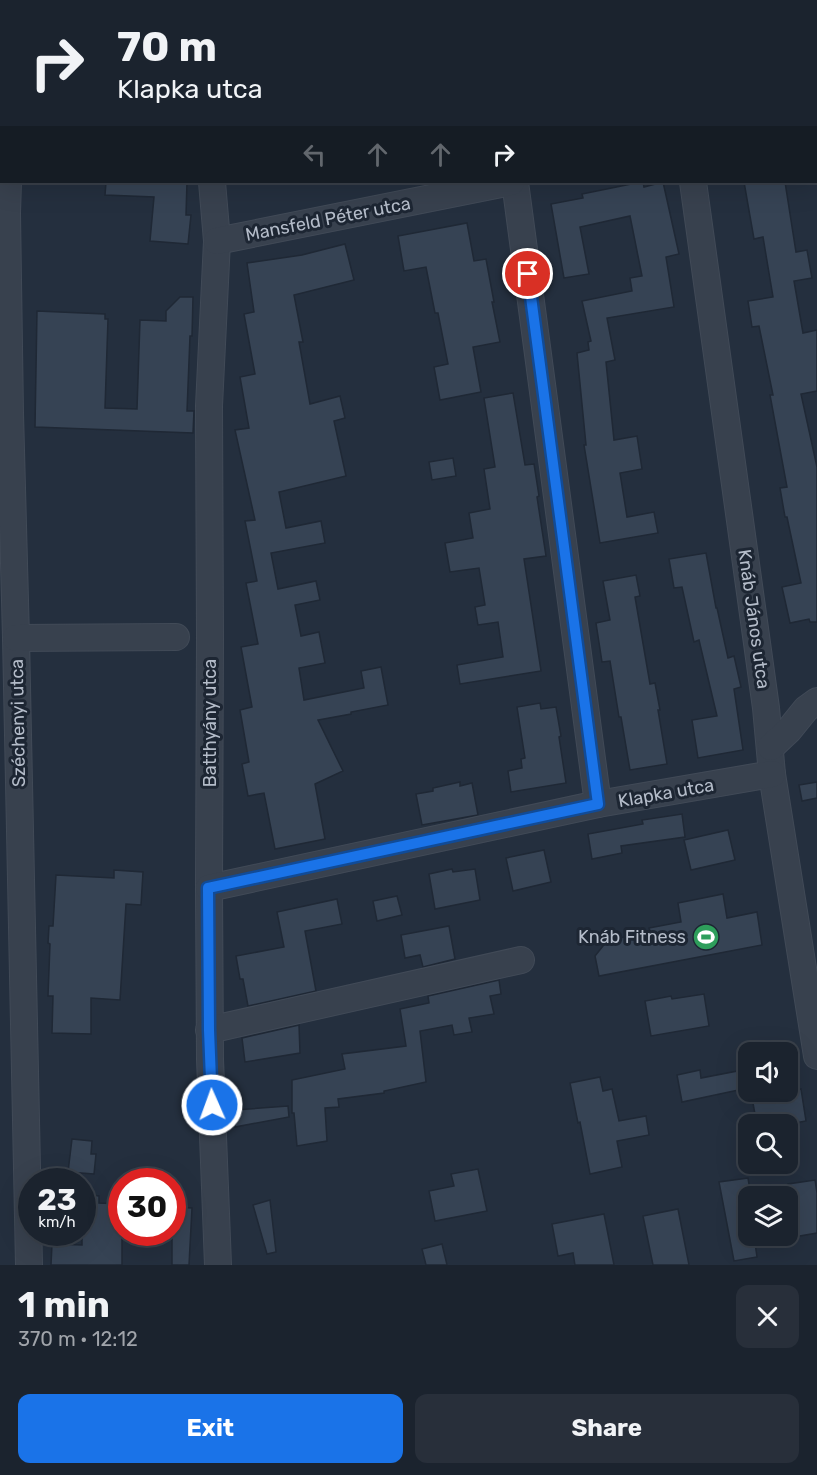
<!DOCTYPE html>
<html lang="en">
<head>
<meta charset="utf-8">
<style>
	:root { --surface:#1b232e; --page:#282f3a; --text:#f1f3f6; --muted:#a0a4aa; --line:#39404a; --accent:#1a73e8 }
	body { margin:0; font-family:Rubik,sans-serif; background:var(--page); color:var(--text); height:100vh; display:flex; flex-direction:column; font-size:22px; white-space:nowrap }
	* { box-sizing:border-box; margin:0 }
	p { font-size:20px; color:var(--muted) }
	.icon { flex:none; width:33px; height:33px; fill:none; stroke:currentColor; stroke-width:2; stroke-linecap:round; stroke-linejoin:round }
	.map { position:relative; height:1265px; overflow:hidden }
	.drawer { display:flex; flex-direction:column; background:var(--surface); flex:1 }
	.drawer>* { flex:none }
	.banner { position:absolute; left:0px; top:0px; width:818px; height:183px; box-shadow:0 6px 24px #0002,0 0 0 2px var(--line); background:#1b232e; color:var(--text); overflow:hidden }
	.buttons { position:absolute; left:738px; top:1042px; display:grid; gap:12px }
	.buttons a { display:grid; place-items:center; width:60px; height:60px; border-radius:12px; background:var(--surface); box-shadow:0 6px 24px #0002,0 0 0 2px var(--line); font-size:30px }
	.speed { position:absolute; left:18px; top:1168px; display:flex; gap:12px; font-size:30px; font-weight:700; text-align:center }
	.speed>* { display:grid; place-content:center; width:78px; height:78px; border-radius:50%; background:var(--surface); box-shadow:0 6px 24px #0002,0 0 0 2px var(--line); line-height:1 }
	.speed small { font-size:15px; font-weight:400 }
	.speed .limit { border:9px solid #d22; background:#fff; color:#111 }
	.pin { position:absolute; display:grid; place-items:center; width:51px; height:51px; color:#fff; margin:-26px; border:3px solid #fff; border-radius:50%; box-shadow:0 2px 6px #0007 }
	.me { position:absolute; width:66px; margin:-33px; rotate:358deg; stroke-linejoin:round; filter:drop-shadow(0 0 4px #0008) }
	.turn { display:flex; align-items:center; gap:21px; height:126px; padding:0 18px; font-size:27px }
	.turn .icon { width:78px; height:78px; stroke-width:2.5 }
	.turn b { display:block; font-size:42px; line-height:51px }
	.lanes { display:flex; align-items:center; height:57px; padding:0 18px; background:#0003; justify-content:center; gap:30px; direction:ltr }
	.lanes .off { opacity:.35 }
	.round { display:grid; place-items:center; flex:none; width:63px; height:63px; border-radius:12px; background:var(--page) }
	.summary { display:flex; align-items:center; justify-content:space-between; height:102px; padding:0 18px }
	h1 { font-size:36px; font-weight:700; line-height:45px }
	.action { display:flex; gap:12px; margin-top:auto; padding:12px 18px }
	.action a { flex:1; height:69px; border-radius:12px; background:var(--accent); color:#fff; font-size:24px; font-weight:700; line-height:69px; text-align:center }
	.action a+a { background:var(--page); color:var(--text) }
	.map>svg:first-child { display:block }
	.building { fill:#364354; stroke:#1f2835; stroke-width:1.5 }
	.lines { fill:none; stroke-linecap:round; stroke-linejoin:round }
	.minor-casing { stroke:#414a57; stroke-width:28 }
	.minor { stroke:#38414e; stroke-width:26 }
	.route-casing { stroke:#114b97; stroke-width:15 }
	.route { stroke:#1a73e8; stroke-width:10 }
	.labels { text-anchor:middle; stroke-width:6; stroke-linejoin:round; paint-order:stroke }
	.street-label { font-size:18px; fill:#b4bcc9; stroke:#1d2633 }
	.poi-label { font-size:18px; fill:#b4bcc9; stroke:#1d2633; text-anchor:end }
</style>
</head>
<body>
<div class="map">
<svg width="817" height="1265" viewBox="0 0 817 1265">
	<rect width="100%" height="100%" fill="#242f3e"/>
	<g class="building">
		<path d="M106,182H187L186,215H191L188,244L150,241L154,197L105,195Z"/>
		<path d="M641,182H643L644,187L663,182L679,254L666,257L674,307L607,318L615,360L606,362L614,440L637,436L642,469L620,473L627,517L654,512L658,533L600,543L584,445H586L577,353L589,350L588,342L591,341L582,301L632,291L630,278L642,276L630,216L580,227L589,274L564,278L551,204L583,198L582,194Z"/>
		<path d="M744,182H785L796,252L807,250L812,278L794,281L803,333L817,330V391L801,394L817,467V622H810L809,619L790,623L782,587L801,583L787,517H785L780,488L787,487L770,395H773L759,326L752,327L748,301L773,297L763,237L754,239Z"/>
		<path d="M467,223L474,261L486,259L494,302H492L500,342L473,347L481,392L440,400L434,367L448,364L438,313H435L426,267L404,271L398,236Z"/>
		<path d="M345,244L354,280L294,295L303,342H299L310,404L340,396L345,418L334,421L346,476L279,492L286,528L321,521L325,543L271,553L278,589L316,581L320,600L295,605L301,636L319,632L325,663L299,668L304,700L364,688L361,671L381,667L388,705L351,712V714L318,720L343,771L315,784L325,839L275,849L264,793L248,796L242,764L249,762L240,710L252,707L241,647L258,644L246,583L257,581L245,521L255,520L235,430L249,428L240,377L255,374L244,314L254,312L247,263L302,255Z"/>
		<path d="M180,297H193L192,336H190L187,411H194L193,433L35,427L37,311L105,314V319H108L105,408L137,409L140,320L166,321V311Z"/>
		<path d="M513,393L525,465L534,464L539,496L537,497L546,556L524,559L541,671L460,684L457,665L503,657L498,622L478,625L475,607L485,605L479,568L450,572L445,543L473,538L469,513L490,509L484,469L495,467L484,398Z"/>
		<path d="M453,458L456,476L432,480L429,462Z"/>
		<path d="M706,553L716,608H717L728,658L734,656L741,687L734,689L743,750L698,758L692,720L717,716L699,640L694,642L682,587L674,588L669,559Z"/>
		<path d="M636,575L640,596L635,597L650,684L655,683L660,710H658L667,764L630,770L621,717H619L610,661L602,662L596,623L610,620L603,581Z"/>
		<path d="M540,703L541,709L556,707L561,736L559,737L566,783L511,792L508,771L522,768L521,759L525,758L517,707Z"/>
		<path d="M460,782V786L472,783L478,815L422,825L416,794L433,791V788Z"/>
		<path d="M817,782V798L802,801L799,785Z"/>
		<path d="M682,814L685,837L621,846L622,853L592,859L588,834L643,824L642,820Z"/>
		<path d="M728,830L735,860L691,870L684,840Z"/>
		<path d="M544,850L551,882L513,891L506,858Z"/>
		<path d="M452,869L453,872L475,869L480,900L435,909L429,874Z"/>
		<path d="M114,870L143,872L141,905L126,904L120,1000L91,998V1034L52,1033L53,996H48L50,944L48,943L49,926H53L56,875L114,878Z"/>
		<path d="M723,894L727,918L757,912L762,945L599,976L595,956L607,941L650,931L649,928L681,922L678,903Z"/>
		<path d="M397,896L402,915L377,921L373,901Z"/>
		<path d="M337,899L342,924L305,931L316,991L248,1006L243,979H240L236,956L284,947L277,912Z"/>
		<path d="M449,926L455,959L423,967L420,955L405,958L401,935Z"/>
		<path d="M499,980L501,994L490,996L494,1014L469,1018L472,1032L454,1035L452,1025L420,1031L426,1082L384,1091V1093L338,1099L339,1107L325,1108L327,1141L297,1146L294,1113H292V1080L345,1069L342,1054L406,1046L400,1009L429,1003L428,996Z"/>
		<path d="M704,994L709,1026L651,1036L645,1001L671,996L672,999Z"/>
		<path d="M299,1025L300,1053L245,1062L242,1038Z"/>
		<path d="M748,1069V1088L682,1102L677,1075L700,1070L701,1078Z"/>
		<path d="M600,1077L603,1091L612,1089L619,1121L646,1116L649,1135L617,1141L622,1167L590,1174L580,1122L578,1123L570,1083Z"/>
		<path d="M801,1089L806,1121L784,1125H757L752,1098Z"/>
		<path d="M288,1106L289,1117L235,1127V1110Z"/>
		<path d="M72,1139L92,1141L91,1154H96L94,1174L68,1172Z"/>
		<path d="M478,1169L487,1211L435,1221L429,1191L454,1186L451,1174Z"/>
		<path d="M748,1178L751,1197H748V1236H754L757,1257L734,1261L719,1182Z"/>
		<path d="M815,1180L817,1193V1233L788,1238V1184Z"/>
		<path d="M82,1194L99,1196V1203L122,1204V1265H51L52,1244L82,1245Z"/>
		<path d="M270,1200L276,1252L267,1254L253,1205Z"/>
		<path d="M172,1207L192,1208L189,1265H172Z"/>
		<path d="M678,1209L689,1265H653L643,1216Z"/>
		<path d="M604,1214L614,1265H575L573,1253L558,1256L552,1224Z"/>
		<path d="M442,1244L447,1265H426L422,1249Z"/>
	</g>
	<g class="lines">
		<defs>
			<g id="minor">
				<path d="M20,2V0"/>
				<path d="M223,2L224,0"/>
				<path d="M698,2L699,0"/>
				<path d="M816,125H817"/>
				<path d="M8,182L7,213L10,413L16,638L29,1265"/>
				<path d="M212,182L217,241L209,406L210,638L209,888L210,1059L218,1265"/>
				<path d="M515,182L598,804"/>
				<path d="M693,182L766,708L772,774L817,1056"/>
				<path d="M217,241L511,182"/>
				<path d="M16,638L176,637"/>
				<path d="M771,747L789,730L806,709L817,701"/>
				<path d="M209,888L598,804L772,774"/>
				<path d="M209,1030L521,960"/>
			</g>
		</defs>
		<use href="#minor" class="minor-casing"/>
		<use href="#minor" class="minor"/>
	</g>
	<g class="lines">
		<defs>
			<path id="route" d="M212,1105L209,1030L208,888L598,804L528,274"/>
		</defs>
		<use href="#route" class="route-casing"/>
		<use href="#route" class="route"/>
	</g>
	<defs>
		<symbol id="stadium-disc" viewBox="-11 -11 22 22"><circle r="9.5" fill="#2e9e5b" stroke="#1d2633"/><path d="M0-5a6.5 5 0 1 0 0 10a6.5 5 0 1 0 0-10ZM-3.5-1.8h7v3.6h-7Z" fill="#fff"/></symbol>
	</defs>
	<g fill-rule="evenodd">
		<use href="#stadium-disc" x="691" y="922" width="30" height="30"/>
	</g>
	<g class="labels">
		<g class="street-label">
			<text transform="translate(328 219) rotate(-11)" y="6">Mansfeld Péter utca</text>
			<text transform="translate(754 619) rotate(82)" y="6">Knáb János utca</text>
			<text transform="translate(18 723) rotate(-91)" y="6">Széchenyi utca</text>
			<text transform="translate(210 723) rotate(-90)" y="6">Batthyány utca</text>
			<text transform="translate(666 793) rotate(-10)" y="6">Klapka utca</text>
		</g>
		<g class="poi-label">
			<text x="686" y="943">Knáb Fitness</text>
		</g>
	</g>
</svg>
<div class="buttons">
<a><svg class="icon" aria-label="sound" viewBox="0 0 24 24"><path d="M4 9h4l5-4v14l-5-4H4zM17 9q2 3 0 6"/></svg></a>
<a><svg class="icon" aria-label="search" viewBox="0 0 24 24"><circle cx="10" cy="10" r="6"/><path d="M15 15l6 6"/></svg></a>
<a><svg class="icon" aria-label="layers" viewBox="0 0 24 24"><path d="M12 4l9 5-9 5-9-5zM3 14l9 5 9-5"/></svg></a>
</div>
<div class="speed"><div>23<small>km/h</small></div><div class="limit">30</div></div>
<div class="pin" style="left:528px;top:274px;background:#d93025"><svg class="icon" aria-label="arrive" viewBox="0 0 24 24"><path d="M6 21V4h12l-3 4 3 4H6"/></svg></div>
<svg class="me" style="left:212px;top:1105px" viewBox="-20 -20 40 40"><circle r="17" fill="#1a73e8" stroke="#fff" stroke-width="3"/><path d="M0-11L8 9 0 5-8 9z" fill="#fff"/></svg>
<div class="banner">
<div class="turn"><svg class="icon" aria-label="right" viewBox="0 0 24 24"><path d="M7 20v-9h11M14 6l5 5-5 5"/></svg><div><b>70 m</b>Klapka utca</div></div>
<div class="lanes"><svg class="icon off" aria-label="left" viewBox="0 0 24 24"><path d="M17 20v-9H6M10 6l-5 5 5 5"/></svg><svg class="icon off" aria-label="ahead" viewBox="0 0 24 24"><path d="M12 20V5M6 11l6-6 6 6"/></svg><svg class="icon off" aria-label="ahead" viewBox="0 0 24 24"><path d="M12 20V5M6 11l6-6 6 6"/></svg><svg class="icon" aria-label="right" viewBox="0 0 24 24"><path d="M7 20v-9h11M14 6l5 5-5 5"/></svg></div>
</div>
</div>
<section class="drawer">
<div class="summary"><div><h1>1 min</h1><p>370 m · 12:12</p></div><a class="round"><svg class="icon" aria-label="close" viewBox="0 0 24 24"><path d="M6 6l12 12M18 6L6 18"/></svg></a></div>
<div class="action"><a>Exit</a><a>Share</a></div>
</section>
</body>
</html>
